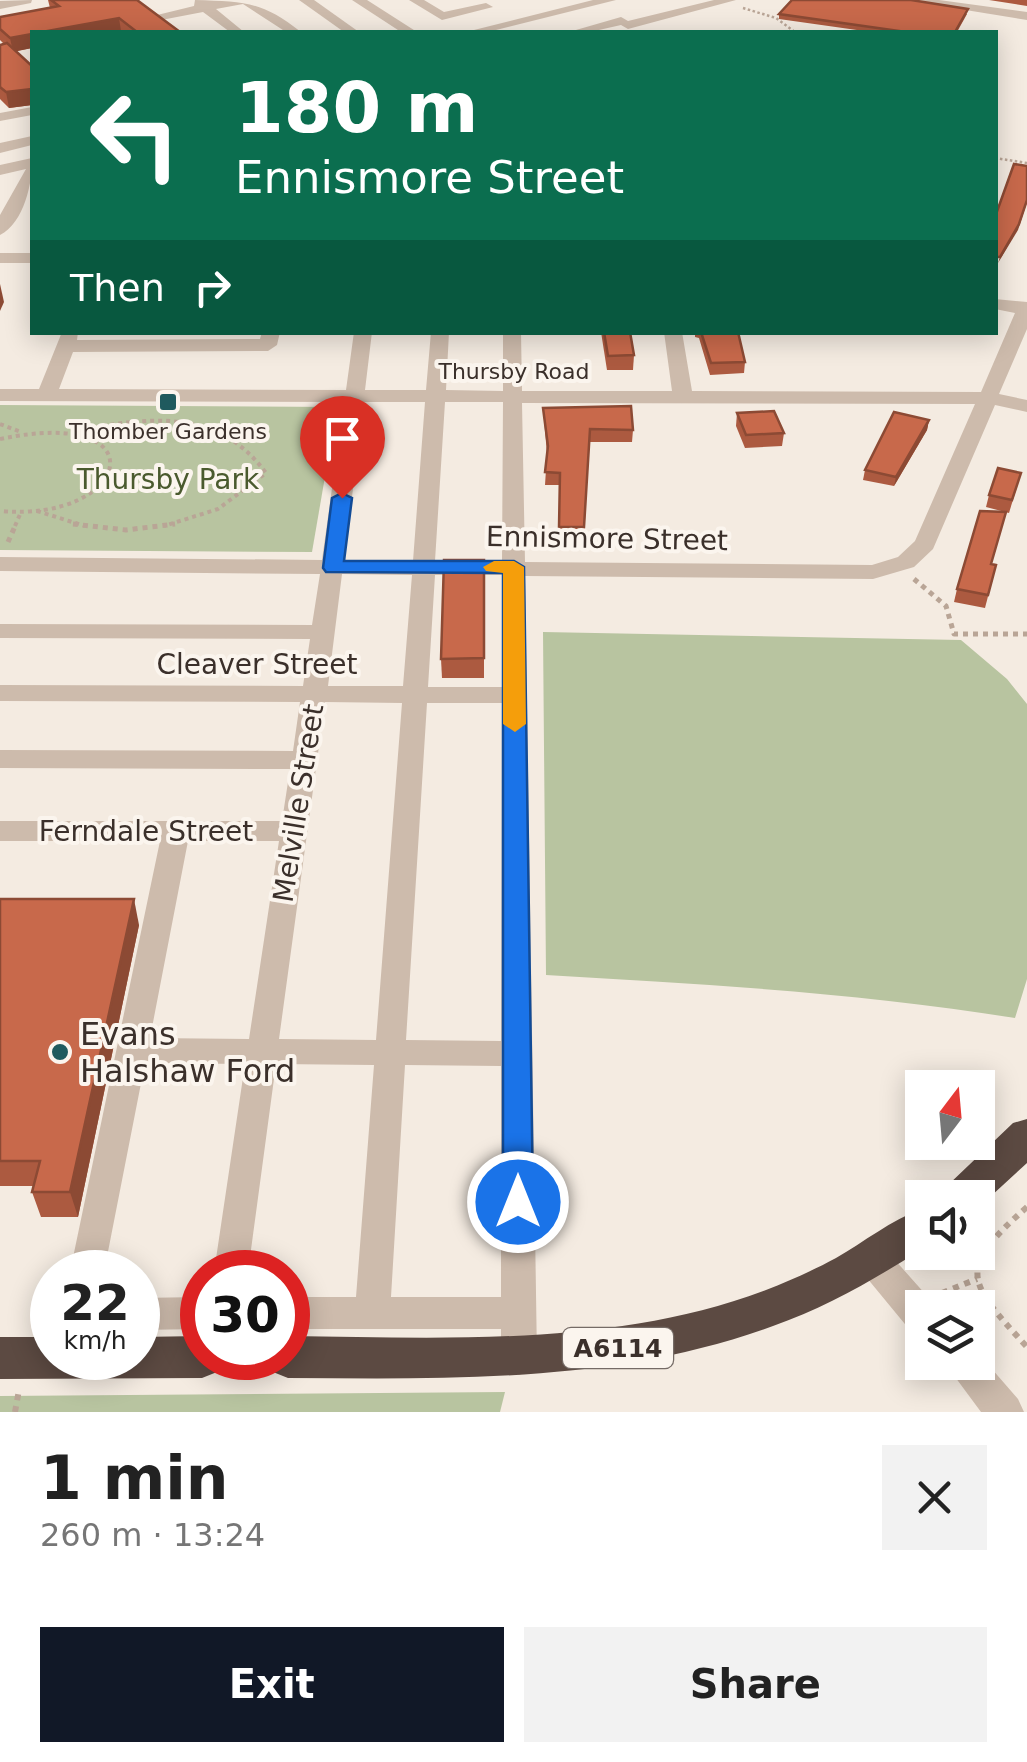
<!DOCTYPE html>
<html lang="en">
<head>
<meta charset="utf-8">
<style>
	:root { --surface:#fff; --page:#f2f2f2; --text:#222; --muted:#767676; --accent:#111827 }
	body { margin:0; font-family:"DejaVu Sans",sans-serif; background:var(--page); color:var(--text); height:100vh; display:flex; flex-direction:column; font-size:38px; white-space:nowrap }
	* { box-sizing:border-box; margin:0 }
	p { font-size:32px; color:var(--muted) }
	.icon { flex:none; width:55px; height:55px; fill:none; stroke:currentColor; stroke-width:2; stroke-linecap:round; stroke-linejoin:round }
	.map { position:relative; height:1412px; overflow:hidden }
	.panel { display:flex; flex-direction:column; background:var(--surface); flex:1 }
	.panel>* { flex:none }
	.guide { position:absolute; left:30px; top:30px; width:968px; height:305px; border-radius:0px; box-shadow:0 5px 25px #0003; background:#0b6e4f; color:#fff; overflow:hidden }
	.needle { width:65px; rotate:16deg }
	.controls { position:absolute; left:905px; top:1070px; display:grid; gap:20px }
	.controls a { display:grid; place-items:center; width:90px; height:90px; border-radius:0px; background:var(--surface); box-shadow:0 5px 25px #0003; font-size:50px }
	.speed { position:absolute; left:30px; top:1250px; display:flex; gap:20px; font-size:50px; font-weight:700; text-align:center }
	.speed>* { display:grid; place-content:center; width:130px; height:130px; border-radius:50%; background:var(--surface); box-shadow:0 5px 25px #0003; line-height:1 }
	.speed small { font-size:25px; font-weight:400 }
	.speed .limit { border:15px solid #d22; background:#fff; color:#111 }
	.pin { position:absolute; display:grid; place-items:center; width:85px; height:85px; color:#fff; margin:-102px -42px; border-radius:50% 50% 50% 0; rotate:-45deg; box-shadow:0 0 10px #0007 }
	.pin .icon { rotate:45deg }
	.me { position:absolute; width:110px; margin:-55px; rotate:0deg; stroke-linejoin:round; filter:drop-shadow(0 0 8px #0008) }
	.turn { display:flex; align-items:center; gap:35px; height:210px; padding:0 40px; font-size:45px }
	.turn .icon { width:130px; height:130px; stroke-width:2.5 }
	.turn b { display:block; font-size:70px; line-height:85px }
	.then { display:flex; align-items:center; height:95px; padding:0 40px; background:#0003; gap:20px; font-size:38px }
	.round { display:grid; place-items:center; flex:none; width:105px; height:105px; border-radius:0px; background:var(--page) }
	.summary { display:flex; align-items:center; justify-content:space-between; height:170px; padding:0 40px }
	h1 { font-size:60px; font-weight:700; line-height:75px }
	.cta { display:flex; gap:20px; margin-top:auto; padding:20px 40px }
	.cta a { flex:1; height:115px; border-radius:0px; background:var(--accent); color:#fff; font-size:40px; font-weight:700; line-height:115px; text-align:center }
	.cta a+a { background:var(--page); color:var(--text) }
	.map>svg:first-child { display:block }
	.green { fill:#b8c4a0 }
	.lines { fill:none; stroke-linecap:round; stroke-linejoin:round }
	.path-far3 { stroke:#b9a596; stroke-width:2.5; stroke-dasharray:2.5 2.5; stroke-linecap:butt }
	.path-far2 { stroke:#b9a596; stroke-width:4; stroke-dasharray:4 4; stroke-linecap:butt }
	.path-far1 { stroke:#b9a596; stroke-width:5; stroke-dasharray:5 5; stroke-linecap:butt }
	.path { stroke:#b9a596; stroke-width:6; stroke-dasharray:6 6; stroke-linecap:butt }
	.minor { fill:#cdbbac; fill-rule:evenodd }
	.highway { fill:#5c4a42; fill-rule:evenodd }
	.wall { fill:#ac5a40 }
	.shaded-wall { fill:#8c4a34 }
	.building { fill:#c8694b; stroke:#8c4a34; stroke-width:2.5 }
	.route { fill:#1a73e8; stroke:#114b97; stroke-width:2.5 }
	.slow { fill:#f59e0b }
	.poi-dot { fill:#1f5a5e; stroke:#fbf5ee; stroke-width:4 }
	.labels { text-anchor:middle; stroke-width:8; stroke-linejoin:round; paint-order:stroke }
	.far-street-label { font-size:22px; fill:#3b302b; stroke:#fbf5ee }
	.far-poi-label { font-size:22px; fill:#3b302b; stroke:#fbf5ee }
	.shield { fill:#fbf5ee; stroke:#756b66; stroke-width:2.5 }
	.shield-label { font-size:25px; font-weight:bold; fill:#3b302b }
	.park-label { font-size:28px; fill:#4a5a2e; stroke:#fbf5ee }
	.street-label { font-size:28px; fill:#3b302b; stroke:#fbf5ee }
	.near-poi-label { font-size:32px; fill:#3b302b; stroke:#fbf5ee; text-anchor:start }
</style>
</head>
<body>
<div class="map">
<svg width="1027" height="1412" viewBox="0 0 1027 1412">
	<rect width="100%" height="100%" fill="#f4ebe1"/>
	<g class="green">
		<path d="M0,405L337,407L312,552L0,550Z"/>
		<path d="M543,632L961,640L1007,679L1027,704V979L1015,1018C860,993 703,984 546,975Z"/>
		<path d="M505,1392L500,1412H0V1396Z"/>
	</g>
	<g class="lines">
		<g class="path-far3">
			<path d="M743,8L776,18L795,32"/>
			<path d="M995,158L1027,163"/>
		</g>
		<g class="path-far2">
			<path d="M0,424L21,432"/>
			<path d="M71,432C144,417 217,406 266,473L218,509L164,526"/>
			<path d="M0,439C162,405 131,523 0,511"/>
			<path d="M37,511L85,526"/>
			<path d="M15,526L21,512"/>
		</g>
		<g class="path-far1">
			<path d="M73,524L126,530L175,524"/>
			<path d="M8,542L16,524"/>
			<path d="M914,579L946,606L954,634H1027"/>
		</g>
		<g class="path">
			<path d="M1027,1207C956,1270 966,1280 1027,1347"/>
			<path d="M942,1293L977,1279"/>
			<path d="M15,1412L19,1390"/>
		</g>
		<g class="minor">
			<path d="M32,0L31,3L0,9V1Z"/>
			<path d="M195,0C244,2 260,0 301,32H286L243,4L216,9L244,32H230L203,12L156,21L149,17L194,6Z"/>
			<path d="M299,0H314L359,32H344Z"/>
			<path d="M352,0H367L417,32H401Z"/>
			<path d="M409,0H424L444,12L486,3L493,7L442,20Z"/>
			<path d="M593,0H616L488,32H466Z"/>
			<path d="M714,0H736L628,29L621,25L590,32H569L621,17L628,21Z"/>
			<path d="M904,0H939L1027,12V20Z"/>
			<path d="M32,107V115L0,121V113Z"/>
			<path d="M32,136V145L0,153V143Z"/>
			<path d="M32,158C33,182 24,223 0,235V215L26,169L0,175V165Z"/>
			<rect x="0" y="253" width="32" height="10"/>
			<path d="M995,299L1027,302V329L999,394L1027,400V412L995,405L933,549L914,567L873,579L525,576L537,1358L532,1370L519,1375L506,1370L501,1358V1329H288V1297H356L374,1065L276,1064L248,1272H214L245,1064L145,1063L104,1272H70L160,841H0V821H282L290,769L0,768V750L293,751L300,702L0,701V685L303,686L310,639L0,638V624L312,625L320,574L0,571V557L322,560L344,402L0,401V389H39L62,332H78L77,340L260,339L262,332H280L277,345L268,351L73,352L59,389L346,390L354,332H372L365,390H426L431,332H449L446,390L503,391V332H521L522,391H672L664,332H682L692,391L981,392L1015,313L995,309ZM364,402H425L413,561L344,560ZM445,402H503L502,562L435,561ZM522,403L975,404L915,541L898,557L872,565L525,562ZM342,574L412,575L403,686H328ZM435,575H502V687H428ZM325,702L402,703L376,1040L279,1039ZM427,703H502L501,1041L406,1040ZM188,841H279L249,1039L150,1038ZM405,1065L501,1066V1297H391Z"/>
			<path d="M874,1245L886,1250L935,1305L922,1308V1333L909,1329L862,1272L857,1261L862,1250Z"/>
			<path d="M202,1297V1329L138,1330V1298Z"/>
			<path d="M978,1353L1018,1399L1024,1412H981L944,1362H978Z"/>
		</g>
		<g class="highway">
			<path d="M1027,1119V1163L978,1208V1198H941L947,1186L1013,1123Z"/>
			<path d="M922,1209V1249C875,1279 827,1307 773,1326C617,1383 452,1379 288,1378L273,1372L267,1358H288V1336C446,1338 616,1347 766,1290C789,1281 814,1270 836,1258C864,1242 891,1220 922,1209Z"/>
			<path d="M202,1336V1358H223L217,1372L202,1378L0,1379V1337H52V1358H138V1337Z"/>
		</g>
	</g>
	<g class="wall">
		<path d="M48,0H137L180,32L121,31L16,51L32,66V105L9,108L0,99V45L4,44L0,40V17L50,8Z"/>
		<path d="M989,0H1027V6Z"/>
		<path d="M779,14H967L957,32H871L779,19Z"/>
		<path d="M601,332H630L634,355L633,370H607Z"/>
		<path d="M695,332H738L745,362L744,373L710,375L699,338L695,337Z"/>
		<path d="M543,408L633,430L632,442H589L584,540H559L560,485H545L547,454Z"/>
		<path d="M737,413L784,433L782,446L745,448L736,426Z"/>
		<path d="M929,420L927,430L894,486L863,480L865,470Z"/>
		<path d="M1021,473L1009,513L986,507L989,495Z"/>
		<path d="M484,560V678H442L441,659Z"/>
		<path d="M992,564L996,565L985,608L954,602L957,589Z"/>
		<path d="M0,899L139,925L78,1217H41L32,1192L34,1186H0Z"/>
	</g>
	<g class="shaded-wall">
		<path d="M119,18L121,31L115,32H42Z"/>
		<path d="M32,34V48L13,52L10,38Z"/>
		<path d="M32,89V105L9,108L6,92Z"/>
		<path d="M1027,202L1018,230L998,263L1000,257Z"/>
		<path d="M0,284L4,302L0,311Z"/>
		<path d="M929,420L927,430L894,486L896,477Z"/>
		<path d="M134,899L139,925L78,1217L70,1192Z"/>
	</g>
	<g class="building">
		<path d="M51,0H137L180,32H137L119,18L42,32H32V34L10,38L0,29V17L59,6Z"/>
		<path d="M792,0H911L968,9L955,32H906L779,14Z"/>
		<path d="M7,43L32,66V89L6,92L0,87V45Z"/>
		<path d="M1014,164L1027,166V200L1019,224L1000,257H995V217Z"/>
		<path d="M604,332H630L634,355L608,356Z"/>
		<path d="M701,332H738L745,362L711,363Z"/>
		<path d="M631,406L633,430L590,429L584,527H559L560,473L545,472L548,446L543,408Z"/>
		<path d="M774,411L784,433L746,435L737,413Z"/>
		<path d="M894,412L929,420L896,477L865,470Z"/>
		<path d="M998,468L1021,473L1012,500L989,495Z"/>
		<path d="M980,511L1006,512L991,564L996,565L988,595L957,589Z"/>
		<path d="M444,560H484V658L441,659Z"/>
		<path d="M0,899H134L70,1192H32L40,1161H0Z"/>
	</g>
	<path class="route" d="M342,493L352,498L344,561H514L524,567L533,1202L529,1211L518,1215L507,1211L503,1202V573L326,572L323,568L332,498Z"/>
	<path class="slow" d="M514,561L524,567L526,724L515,732L503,724V573L486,571L483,567L494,561Z"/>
	<g class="poi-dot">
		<rect x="158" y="392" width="20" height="20" rx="5"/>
		<circle cx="60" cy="1052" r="10"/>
	</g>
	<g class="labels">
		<g class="far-street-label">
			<text x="514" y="379">Thursby Road</text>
		</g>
		<g class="far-poi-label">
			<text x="168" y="439">Thomber Gardens</text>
		</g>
		<rect class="shield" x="563" y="1328" width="110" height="40" rx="8"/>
		<g class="shield-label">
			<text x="618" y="1357">A6114</text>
		</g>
		<g class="park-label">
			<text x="168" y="489">Thursby Park</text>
		</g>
		<g class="street-label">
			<text transform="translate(607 538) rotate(1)" y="10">Ennismore Street</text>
			<text x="257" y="674">Cleaver Street</text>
			<text transform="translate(298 803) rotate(-81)" y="10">Melville Street</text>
			<text x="146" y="841">Ferndale Street</text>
		</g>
		<g class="near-poi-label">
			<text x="80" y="1045">Evans<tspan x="80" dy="37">Halshaw Ford</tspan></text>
		</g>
	</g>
</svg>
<div class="controls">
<a><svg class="needle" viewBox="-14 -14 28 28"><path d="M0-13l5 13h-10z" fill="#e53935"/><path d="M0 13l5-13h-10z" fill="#767676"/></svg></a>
<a><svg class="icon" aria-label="sound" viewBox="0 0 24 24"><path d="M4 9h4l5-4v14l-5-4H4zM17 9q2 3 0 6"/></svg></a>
<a><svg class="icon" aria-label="layers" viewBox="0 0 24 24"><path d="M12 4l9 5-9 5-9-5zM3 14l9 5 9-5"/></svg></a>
</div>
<div class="speed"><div>22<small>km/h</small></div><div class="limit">30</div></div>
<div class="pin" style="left:342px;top:498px;background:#d93025"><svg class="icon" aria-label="arrive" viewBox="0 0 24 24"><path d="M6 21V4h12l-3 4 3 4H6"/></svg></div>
<svg class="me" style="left:518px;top:1202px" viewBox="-20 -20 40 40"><circle r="17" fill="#1a73e8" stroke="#fff" stroke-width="3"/><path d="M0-11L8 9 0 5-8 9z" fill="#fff"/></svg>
<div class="guide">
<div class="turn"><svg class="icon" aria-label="left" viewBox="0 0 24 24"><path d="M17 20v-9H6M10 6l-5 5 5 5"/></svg><div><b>180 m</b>Ennismore Street</div></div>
<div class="then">Then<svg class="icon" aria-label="right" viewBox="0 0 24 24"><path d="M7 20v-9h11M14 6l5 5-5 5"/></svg></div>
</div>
</div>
<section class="panel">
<div class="summary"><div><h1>1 min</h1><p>260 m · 13:24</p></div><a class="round"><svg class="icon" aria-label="close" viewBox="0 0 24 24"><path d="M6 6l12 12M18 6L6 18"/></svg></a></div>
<div class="cta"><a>Exit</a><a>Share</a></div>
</section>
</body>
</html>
